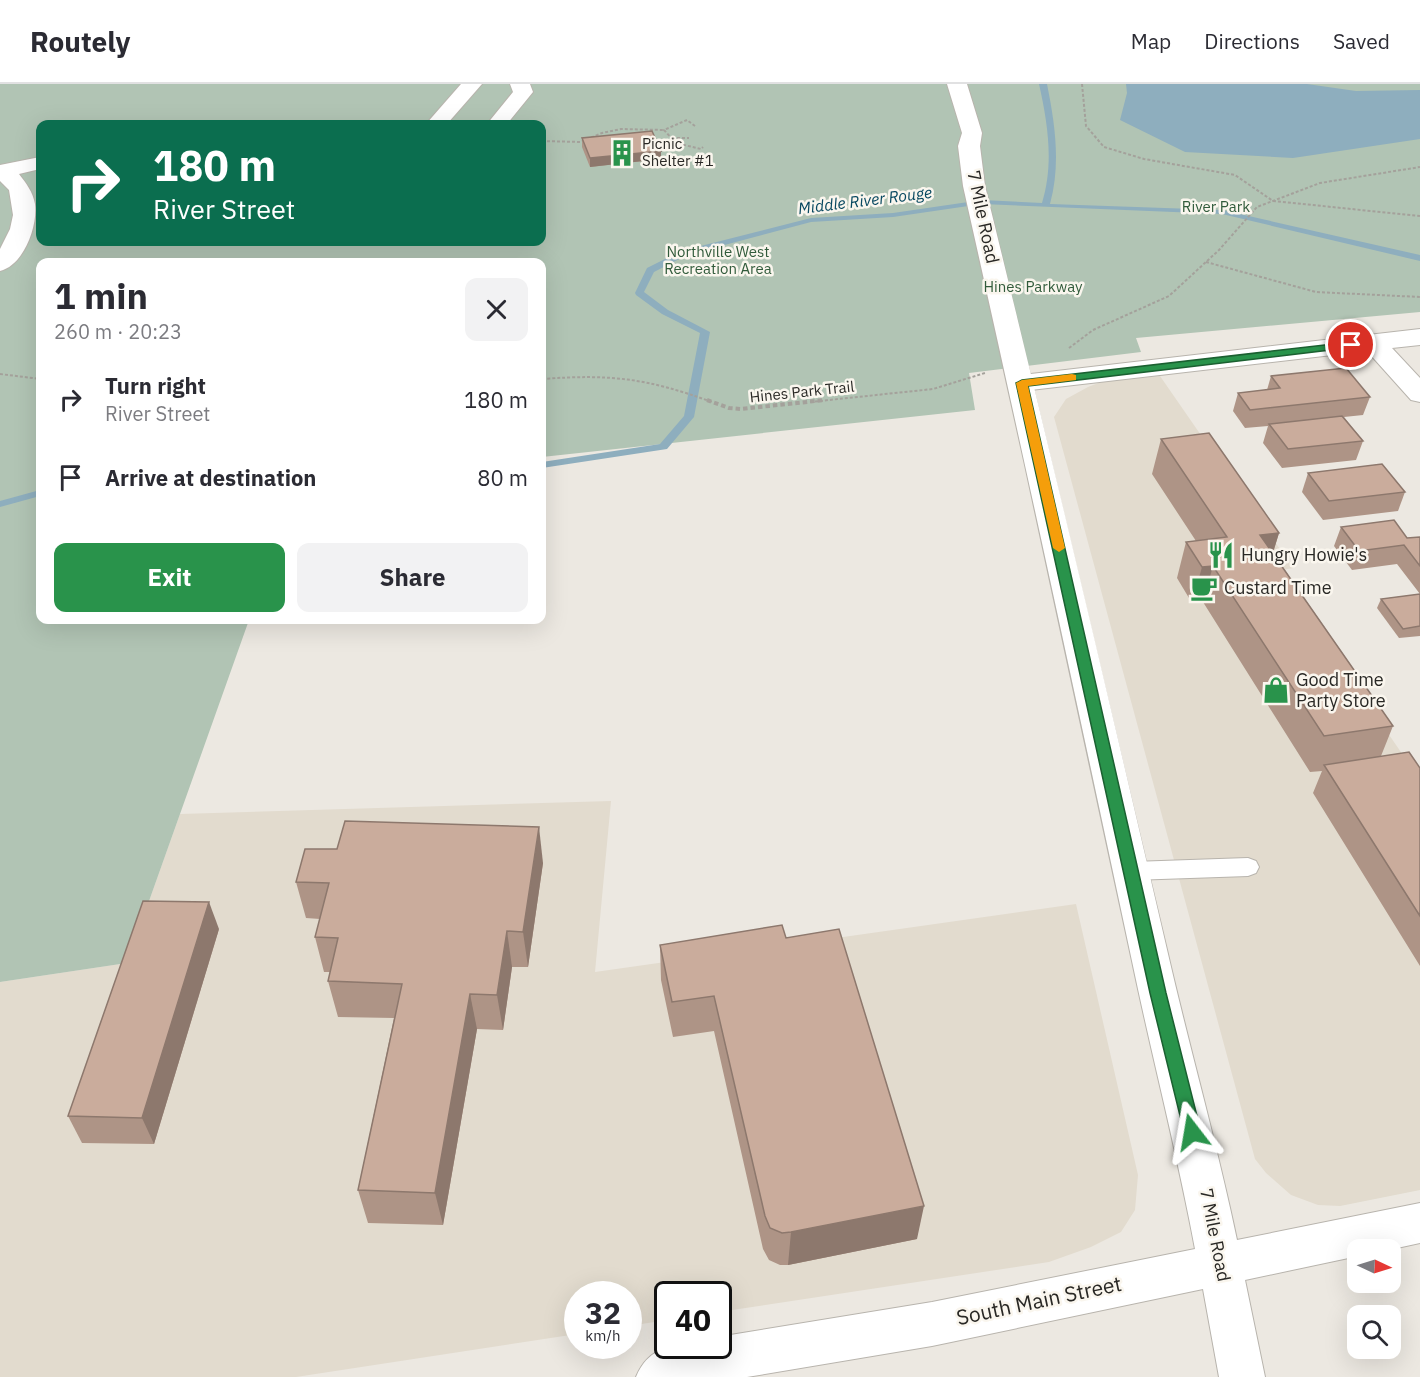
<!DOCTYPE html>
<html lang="en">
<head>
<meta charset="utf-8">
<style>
	:root { --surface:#fff; --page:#f2f2f3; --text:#2b2b33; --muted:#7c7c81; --line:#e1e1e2; --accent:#29934b }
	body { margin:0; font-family:"IBM Plex Sans",sans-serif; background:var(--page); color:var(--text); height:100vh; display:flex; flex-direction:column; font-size:22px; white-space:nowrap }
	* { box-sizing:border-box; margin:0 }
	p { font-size:20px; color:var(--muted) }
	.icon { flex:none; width:33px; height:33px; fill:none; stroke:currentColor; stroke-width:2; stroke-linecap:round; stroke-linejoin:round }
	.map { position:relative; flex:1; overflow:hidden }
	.sheet { position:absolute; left:36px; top:174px; width:510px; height:366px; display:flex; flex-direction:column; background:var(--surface); border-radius:12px; box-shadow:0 6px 24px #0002 }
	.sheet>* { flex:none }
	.hud { position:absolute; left:36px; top:36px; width:510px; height:126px; border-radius:12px; box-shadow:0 6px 24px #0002; background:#0b6e4f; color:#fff; overflow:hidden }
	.needle { width:39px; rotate:94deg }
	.tools { position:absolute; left:1347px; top:1155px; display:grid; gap:12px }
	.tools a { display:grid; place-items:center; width:54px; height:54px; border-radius:12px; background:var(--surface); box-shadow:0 6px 24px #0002; font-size:30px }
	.speed { position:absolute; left:564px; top:1197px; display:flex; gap:12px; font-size:30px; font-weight:700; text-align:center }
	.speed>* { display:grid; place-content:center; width:78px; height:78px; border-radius:50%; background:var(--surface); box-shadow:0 6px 24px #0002; line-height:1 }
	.speed small { font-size:15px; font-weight:400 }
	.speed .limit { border:3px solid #111; border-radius:9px; background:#fff; color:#111 }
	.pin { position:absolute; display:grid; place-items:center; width:51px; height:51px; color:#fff; margin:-26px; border:3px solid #fff; border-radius:50%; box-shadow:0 2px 6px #0007 }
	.me { position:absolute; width:66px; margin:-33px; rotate:346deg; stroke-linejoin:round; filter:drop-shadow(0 0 4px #0008) }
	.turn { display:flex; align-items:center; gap:21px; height:126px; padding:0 18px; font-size:27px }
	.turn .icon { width:78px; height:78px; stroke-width:2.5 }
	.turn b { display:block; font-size:42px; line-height:51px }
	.round { display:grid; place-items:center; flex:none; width:63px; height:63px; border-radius:12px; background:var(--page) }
	.headline { display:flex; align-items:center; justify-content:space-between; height:102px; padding:0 18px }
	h1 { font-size:36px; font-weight:700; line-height:45px }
	.button { display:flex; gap:12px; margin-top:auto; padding:12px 18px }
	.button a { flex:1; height:69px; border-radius:12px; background:var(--accent); color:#fff; font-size:24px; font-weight:700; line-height:69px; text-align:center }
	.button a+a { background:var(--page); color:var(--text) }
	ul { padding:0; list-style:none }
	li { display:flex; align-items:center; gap:18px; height:78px; padding:0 18px }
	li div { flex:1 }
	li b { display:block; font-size:22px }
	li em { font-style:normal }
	header { display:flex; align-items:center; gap:36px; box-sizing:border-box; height:84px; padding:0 30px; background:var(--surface); border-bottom:2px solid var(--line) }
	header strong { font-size:28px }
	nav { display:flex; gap:33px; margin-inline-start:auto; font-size:21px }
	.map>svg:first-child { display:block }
	.built { fill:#e2dbce }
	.green { fill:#b1c4b4; fill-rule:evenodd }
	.water { fill:#8eaebe }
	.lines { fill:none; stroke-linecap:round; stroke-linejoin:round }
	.stream { fill:#8eaebe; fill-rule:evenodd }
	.service-casing { stroke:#b8b4ad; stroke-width:2 }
	.minor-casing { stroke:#b8b4ad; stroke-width:2 }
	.tertiary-casing { stroke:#b8b4ad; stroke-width:2 }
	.path-far1 { stroke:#a4a19b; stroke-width:2; stroke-dasharray:3 2; stroke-linecap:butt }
	.path { stroke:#a4a19b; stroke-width:4; stroke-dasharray:4.5 3; stroke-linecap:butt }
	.service { fill:#fff; fill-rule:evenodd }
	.minor { fill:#fff; fill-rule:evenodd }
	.tertiary { fill:#fff; fill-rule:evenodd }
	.wall { fill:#ae9486 }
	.shaded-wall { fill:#8d786d }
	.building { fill:#caac9c; stroke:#8d786d; stroke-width:1.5 }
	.route { fill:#29934b; stroke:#1b6031; stroke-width:1.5 }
	.slow { fill:#f59e0b }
	.labels { text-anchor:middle; stroke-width:5; stroke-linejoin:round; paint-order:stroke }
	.far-poi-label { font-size:15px; fill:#292825; stroke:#faf6ee; text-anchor:start }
	.far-park-label { font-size:15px; fill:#315b3b; stroke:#faf6ee }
	.far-street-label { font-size:15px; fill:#292825; stroke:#faf6ee }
	.far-water-label { font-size:16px; font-style:italic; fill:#074860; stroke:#faf6ee }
	.street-label { font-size:18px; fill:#292825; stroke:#faf6ee }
	.poi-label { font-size:18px; fill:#292825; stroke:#faf6ee; text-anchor:start }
	.near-street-label { font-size:21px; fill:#292825; stroke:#faf6ee }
</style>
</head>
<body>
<header>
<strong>Routely</strong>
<nav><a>Map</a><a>Directions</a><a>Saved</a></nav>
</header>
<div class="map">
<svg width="1420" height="1293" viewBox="0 0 1420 1293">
	<rect width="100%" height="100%" fill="#ece8e1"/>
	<g class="built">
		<path d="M1160,292L1293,484L1277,487L1420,696V1106L1340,1122L1318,1121L1291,1111L1266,1089L1255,1075L1054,333L1066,315L1088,303L1101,298Z"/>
		<path d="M611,717L595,888L1076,820L1138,1091L1135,1126L1121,1148L1091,1163L1049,1178L719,1228L718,1210H668L667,1236L629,1242L628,1210H578L577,1250L296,1293H0V898L127,879L180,730Z"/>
	</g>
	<path class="green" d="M0,0H1420V228L1136,254L1141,268L969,289L975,326L542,373V178H40V536H249L127,879L0,898ZM40,40H542V158H40Z"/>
	<path class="water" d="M1126,0H1307L1356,7L1420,6V55L1293,74L1185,68L1120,36L1127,9Z"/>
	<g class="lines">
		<g class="stream">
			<path d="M1039,0H1047C1055,40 1061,80 1050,120L1222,126L1420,171V177L1222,130L982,120L893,133L811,138L687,171L654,188L644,208L668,226L710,248L694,333L667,365L542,384V378L660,360L684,332L700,249L662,230L636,211L635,209L647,184L681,167L811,134L893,129L982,116L1042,119C1054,80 1048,40 1039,0Z"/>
			<path d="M40,406V412L0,423V417Z"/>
		</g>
		<defs>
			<path id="service" d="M1248,774L1256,777L1259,783L1256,789L1248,792L1132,796L1124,793L1121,787L1124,781L1132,778Z"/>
			<g id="minor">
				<path d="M461,0H482L447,40H426Z"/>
				<path d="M510,0H530L533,8L507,40H487L513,8Z"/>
				<path d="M40,73V85L19,90C26,99 33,108 35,120C38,142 24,181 0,187V165L10,145L13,131L9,106L0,97V81Z"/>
				<path d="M1420,245V261L1392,264L1420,294V318L1411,316L1367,267L1022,307L1013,305L1009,299L1013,293L1022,291Z"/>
			</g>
			<path id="tertiary" d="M947,0H967L982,49L980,62L985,102C1048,358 1109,614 1168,870C1190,966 1217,1060 1237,1156L1420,1119V1159L1388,1166H1358V1172L1245,1196L1265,1293H1219L1203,1205L932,1262L747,1293H636C652,1255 683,1262 718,1262V1253L932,1218L1195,1165C1177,1068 1152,973 1132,877C1077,618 1021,360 963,102L958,62L962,49Z"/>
		</defs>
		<use href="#service" class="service-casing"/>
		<use href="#minor" class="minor-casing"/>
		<use href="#tertiary" class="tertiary-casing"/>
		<g class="path-far1">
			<path d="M1082,0L1086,42L1104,63L1144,75L1235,91L1273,117L1420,132"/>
			<path d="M695,42L687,36L664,46L676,59L701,65L703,63"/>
			<path d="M672,54H689"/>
			<path d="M542,57L580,58L602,49L621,45L664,46"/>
			<path d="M1206,178L1316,208L1420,213"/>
			<path d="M1069,264L1093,246L1169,212L1219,166L1257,123L1320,99L1420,83"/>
			<path d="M0,290L40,295"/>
			<path d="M542,295C611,290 646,294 712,318"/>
			<path d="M810,318L933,305L985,289"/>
		</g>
		<path class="path" d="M707,316L729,324L741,325L825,316"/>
		<use href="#service" class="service"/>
		<use href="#minor" class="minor"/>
		<use href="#tertiary" class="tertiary"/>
	</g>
	<g class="wall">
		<path d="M582,54L661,67V75L590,83L582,63Z"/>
		<path d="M1271,292L1370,313L1363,331L1344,333L1363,357L1356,376L1282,384L1263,359L1268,342L1245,344L1233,327L1238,309L1267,306Z"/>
		<path d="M1161,355L1279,449L1273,469L1393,642L1381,672L1420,684V882L1313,709L1322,687L1310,688L1203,518L1192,519L1177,494L1186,458L1196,457L1152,390Z"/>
		<path d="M1308,389L1405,408L1398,427L1323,436L1302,408Z"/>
		<path d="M1341,443L1407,454L1420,453V510L1397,480L1352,486L1334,462Z"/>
		<path d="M1420,510V552L1399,554L1377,524L1381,515Z"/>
		<path d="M543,779L528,883H512L503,946L477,945L443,1141L368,1139L358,1106L394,934L338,933L328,897L330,888H324L315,853L320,835L306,834L296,798Z"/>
		<path d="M219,845L154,1060L82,1059L68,1032Z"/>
		<path d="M786,854L917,1155L788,1181H780L769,1176L763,1165L714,947L673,953L661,896L660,861Z"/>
	</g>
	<g class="shaded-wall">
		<path d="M661,67V75L590,83V74Z"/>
		<path d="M1279,449L1268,484L1260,451Z"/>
		<path d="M1213,482L1203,518L1192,519L1202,483Z"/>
		<path d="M539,743L543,779L528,883L523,848Z"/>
		<path d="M209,818L219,845L154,1060L142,1034Z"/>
		<path d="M507,847L512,883L503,946L497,911Z"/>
		<path d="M470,910L477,945L443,1141L435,1109Z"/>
		<path d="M924,1122L917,1155L788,1181L791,1148Z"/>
	</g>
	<g class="building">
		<path d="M652,47L661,67L590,74L582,54Z"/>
		<path d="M1346,284L1370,313L1250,326L1238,309L1280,304L1271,292Z"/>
		<path d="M1342,332L1363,357L1288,365L1269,340Z"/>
		<path d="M1209,349L1279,449L1260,451L1393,642L1324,652L1213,482L1202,483L1186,458L1227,453L1161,355Z"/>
		<path d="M1382,380L1405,408L1329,417L1308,389Z"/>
		<path d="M1394,436L1407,454L1420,453V482L1404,461L1359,467L1341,443Z"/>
		<path d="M1420,510V542L1403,545L1381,515Z"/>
		<path d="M1409,668L1420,684V832L1324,681Z"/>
		<path d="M345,737L539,743L523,848L507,847L497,911L470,910L435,1109L358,1106L402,900L328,897L338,854L315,853L329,799L296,798L305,765H337Z"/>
		<path d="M143,817L209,818L142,1034L68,1032Z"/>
		<path d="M782,841L786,854L839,845L924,1122L791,1148L782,1149L770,1144L765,1132L714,912L672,918L660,861Z"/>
	</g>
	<path class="route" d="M1351,258L1355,259V263L1028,302L1166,909L1201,1048L1198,1053L1192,1055L1186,1053L1184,1048L1150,909L1016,299L1022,296Z"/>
	<path class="slow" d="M1072,290L1076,291V296L1028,302L1065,464L1059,468L1053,464L1016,299L1022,296Z"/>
	<defs>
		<symbol id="building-bare" viewBox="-9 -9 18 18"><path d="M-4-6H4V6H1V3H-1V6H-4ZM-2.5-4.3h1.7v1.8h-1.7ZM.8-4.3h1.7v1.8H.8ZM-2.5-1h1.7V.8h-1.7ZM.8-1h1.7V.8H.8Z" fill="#29934b" stroke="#faf6ee" stroke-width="2.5" paint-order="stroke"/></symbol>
		<symbol id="restaurant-bare" viewBox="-9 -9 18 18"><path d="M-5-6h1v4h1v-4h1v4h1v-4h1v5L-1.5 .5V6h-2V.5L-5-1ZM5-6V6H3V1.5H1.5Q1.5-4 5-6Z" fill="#29934b" stroke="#faf6ee" stroke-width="2.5" paint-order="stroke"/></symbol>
		<symbol id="cafe-bare" viewBox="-9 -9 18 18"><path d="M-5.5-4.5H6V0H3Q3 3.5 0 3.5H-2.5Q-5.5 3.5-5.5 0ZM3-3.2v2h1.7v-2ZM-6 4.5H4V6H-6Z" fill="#29934b" stroke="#faf6ee" stroke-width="2.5" paint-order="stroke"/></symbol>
		<symbol id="shop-bare" viewBox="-9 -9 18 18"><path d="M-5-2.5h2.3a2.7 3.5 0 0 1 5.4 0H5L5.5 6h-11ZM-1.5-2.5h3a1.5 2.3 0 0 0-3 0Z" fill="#29934b" stroke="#faf6ee" stroke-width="2.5" paint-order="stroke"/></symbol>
	</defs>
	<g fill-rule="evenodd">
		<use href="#building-bare" x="603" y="50" width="38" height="38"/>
		<use href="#restaurant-bare" x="1202" y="452" width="38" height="38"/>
		<use href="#cafe-bare" x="1185" y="485" width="38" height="38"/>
		<use href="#shop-bare" x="1257" y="587" width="38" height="38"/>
	</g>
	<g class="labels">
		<g class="far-poi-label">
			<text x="642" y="65">Picnic<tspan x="642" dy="17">Shelter #1</tspan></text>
		</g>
		<g class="far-park-label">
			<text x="1216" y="128">River Park</text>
			<text x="718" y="173">Northville West<tspan x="718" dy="17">Recreation Area</tspan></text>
			<text x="1033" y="208">Hines Parkway</text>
		</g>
		<g class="far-street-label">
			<text transform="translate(802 308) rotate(-6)" y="5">Hines Park Trail</text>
		</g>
		<g class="far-water-label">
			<text transform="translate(865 116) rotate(-7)" y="6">Middle River Rouge</text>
		</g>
		<g class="street-label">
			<text transform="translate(983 133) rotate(78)" y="6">7 Mile Road</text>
			<text transform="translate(1215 1151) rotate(79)" y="6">7 Mile Road</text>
		</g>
		<g class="poi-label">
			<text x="1241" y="477">Hungry Howie's</text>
			<text x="1224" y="510">Custard Time</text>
			<text x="1296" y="602">Good Time<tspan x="1296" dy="21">Party Store</tspan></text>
		</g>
		<g class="near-street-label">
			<text transform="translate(1039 1217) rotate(-12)" y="7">South Main Street</text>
		</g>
	</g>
</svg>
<div class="tools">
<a><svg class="needle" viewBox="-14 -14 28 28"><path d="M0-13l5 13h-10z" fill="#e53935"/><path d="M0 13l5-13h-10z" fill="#7c7c81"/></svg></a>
<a><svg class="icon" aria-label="search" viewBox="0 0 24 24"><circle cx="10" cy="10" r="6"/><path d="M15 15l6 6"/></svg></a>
</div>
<div class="speed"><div>32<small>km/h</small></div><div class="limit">40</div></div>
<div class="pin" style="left:1351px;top:261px;background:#d93025"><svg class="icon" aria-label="arrive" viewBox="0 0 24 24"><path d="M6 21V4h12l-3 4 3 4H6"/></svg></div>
<svg class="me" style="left:1192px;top:1048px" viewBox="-20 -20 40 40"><path d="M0-17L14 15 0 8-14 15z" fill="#29934b" stroke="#fff" stroke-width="4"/></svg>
<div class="hud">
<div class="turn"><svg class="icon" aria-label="right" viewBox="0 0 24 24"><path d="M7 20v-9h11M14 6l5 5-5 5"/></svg><div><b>180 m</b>River Street</div></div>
</div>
<section class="sheet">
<div class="headline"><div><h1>1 min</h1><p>260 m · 20:23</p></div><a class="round"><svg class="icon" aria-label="close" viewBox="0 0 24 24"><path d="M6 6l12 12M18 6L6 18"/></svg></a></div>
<ul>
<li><svg class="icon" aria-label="right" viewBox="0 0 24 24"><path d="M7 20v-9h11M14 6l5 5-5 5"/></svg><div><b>Turn right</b><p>River Street</p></div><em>180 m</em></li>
<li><svg class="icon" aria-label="arrive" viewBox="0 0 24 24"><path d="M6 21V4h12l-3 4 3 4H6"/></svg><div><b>Arrive at destination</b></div><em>80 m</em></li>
</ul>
<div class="button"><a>Exit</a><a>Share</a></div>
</section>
</div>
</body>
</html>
